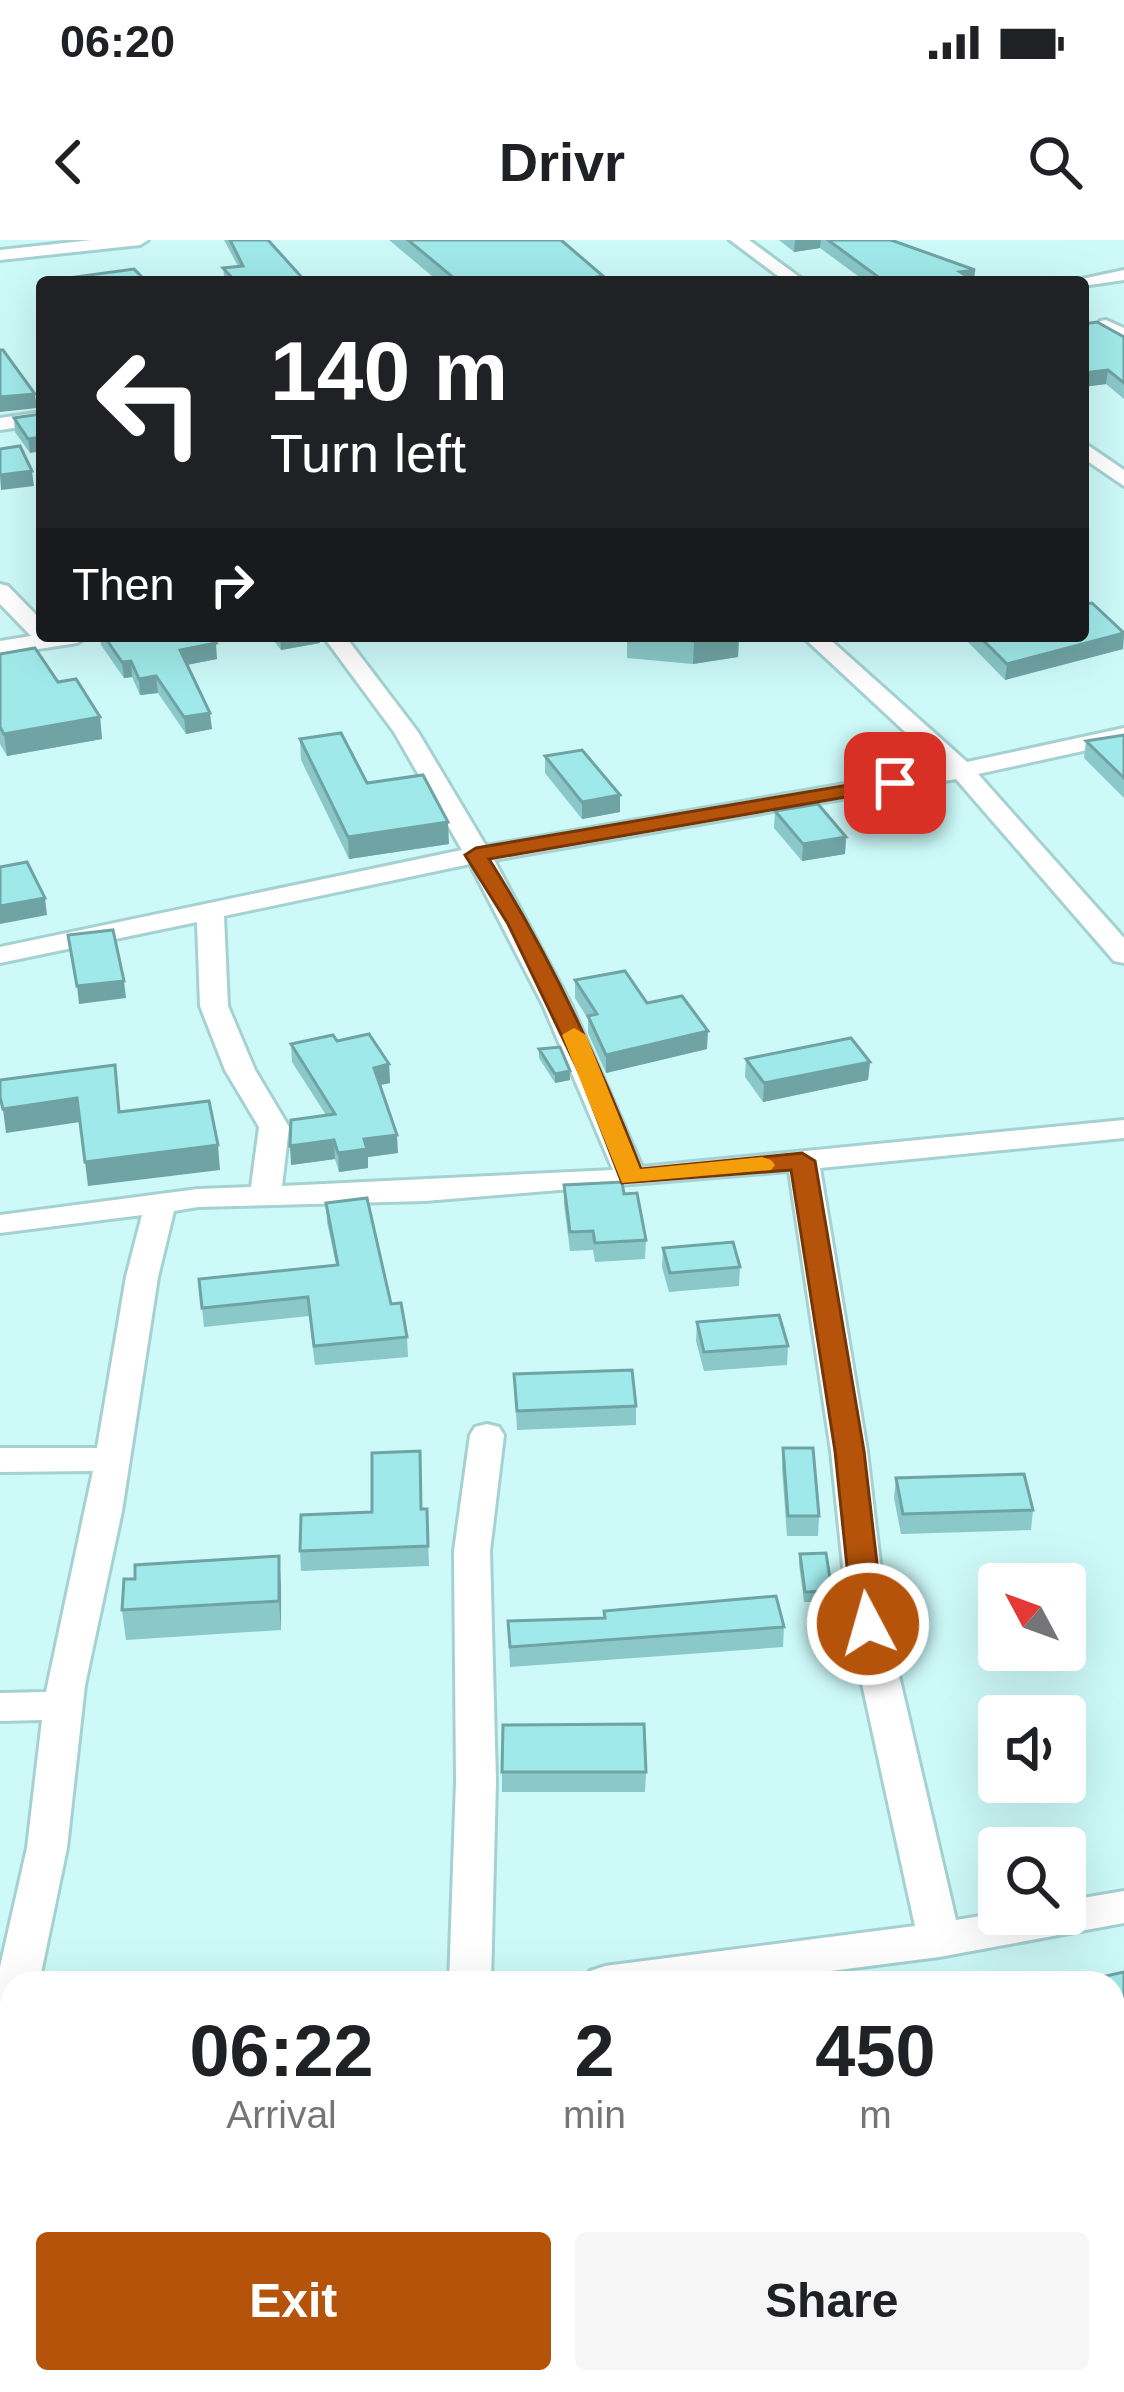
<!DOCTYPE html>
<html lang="en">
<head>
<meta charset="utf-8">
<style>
	:root { --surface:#fff; --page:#f6f6f6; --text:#202124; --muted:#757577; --accent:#b45309 }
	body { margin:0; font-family:Arial,sans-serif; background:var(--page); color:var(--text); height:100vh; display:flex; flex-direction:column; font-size:45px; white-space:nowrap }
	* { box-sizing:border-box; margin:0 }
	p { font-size:39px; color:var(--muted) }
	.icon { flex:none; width:66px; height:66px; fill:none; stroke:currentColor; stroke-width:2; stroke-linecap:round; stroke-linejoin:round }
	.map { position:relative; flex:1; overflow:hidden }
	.panel { position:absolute; left:0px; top:1731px; width:1125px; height:423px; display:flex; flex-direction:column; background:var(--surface); border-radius:36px 36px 0 0; box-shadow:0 12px 48px #0002 }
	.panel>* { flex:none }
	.hud { position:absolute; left:36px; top:36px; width:1053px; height:366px; border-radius:12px; box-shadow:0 12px 48px #0002; background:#202124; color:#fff; overflow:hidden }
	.needle { width:78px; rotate:311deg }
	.tools { position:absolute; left:978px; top:1323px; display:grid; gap:24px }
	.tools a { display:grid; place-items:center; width:108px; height:108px; border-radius:12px; background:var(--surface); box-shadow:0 12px 48px #0002; font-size:60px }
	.pin { position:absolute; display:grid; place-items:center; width:102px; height:102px; color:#fff; margin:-51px; border-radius:24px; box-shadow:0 6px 18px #0006 }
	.me { position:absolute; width:132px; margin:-66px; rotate:354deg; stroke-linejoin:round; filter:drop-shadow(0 0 9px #0008) }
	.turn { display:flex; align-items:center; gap:42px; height:252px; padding:0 36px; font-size:54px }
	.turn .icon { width:156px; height:156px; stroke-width:2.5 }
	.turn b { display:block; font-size:84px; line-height:102px }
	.then { display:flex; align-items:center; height:114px; padding:0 36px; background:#0003; gap:24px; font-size:45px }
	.eta { display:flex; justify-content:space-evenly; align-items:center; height:204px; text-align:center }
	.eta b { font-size:72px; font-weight:800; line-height:84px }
	.cta { display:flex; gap:24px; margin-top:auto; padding:24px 36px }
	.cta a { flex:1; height:138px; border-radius:12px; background:var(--accent); color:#fff; font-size:48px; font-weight:800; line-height:138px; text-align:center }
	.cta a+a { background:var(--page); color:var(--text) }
	.status { display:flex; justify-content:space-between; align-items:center; height:84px; padding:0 60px; background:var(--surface); direction:ltr }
	.status svg { height:33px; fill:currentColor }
	header { display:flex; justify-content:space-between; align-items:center; height:156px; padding:0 36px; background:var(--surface); font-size:54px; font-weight:800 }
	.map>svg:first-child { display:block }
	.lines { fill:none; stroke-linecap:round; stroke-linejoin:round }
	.minor-casing { stroke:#a6d1d1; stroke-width:6 }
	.minor { fill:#fff; fill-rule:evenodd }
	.wall { fill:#8ac8c9 }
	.shaded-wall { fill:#70a3a4 }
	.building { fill:#a0e9ea; stroke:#70a3a4; stroke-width:3 }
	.route { fill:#b45309; stroke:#753606; stroke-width:3 }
	.slow { fill:#f59e0b }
</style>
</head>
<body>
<div class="status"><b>06:20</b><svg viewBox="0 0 49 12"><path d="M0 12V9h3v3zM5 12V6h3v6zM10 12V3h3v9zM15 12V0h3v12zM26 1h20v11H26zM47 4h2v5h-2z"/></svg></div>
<header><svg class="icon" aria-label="back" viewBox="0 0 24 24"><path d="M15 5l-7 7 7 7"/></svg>Drivr<svg class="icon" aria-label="search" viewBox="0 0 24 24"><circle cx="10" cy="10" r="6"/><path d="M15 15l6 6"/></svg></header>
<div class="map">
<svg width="1124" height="2152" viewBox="0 0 1124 2152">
	<rect width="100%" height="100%" fill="#cdf9f9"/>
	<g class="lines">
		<defs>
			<g id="minor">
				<path d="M92,0H148L140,5L0,20V10Z"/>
				<path d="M730,0H749L806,42H786Z"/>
				<path d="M1124,30V40L1083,46V42H1068Z"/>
				<path d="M1106,80L1124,88V101L1100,89V81Z"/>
				<path d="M42,172V184L0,190V178Z"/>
				<path d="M1083,202L1124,230V246L1083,218Z"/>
				<path d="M0,344L8,346L42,381V396H88L77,403L0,415V401L31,396L0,364Z"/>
				<path d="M323,396H345L418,492L486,606L943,527L802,396H826L967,522L1124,488V502L978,534L1124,698V723L1114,721L956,539L494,620L571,765L642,927L1124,880V898L820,928L867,1211L887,1384L956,1680L999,1673L1065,1674V1661L1124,1651V1683L939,1717L737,1743H584L590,1731L605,1726L915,1686L849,1384L831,1211L789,931L425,961L198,967L174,971L158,1037L122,1271L85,1445L67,1608L39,1743H12V1805L0,1804V1727L27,1608L42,1480L0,1481V1453L46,1452L93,1231L0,1232V1208H97L126,1037L142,975L0,993V975L198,949L251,947L259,887L225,830L200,766L197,682L0,723V707L462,610L394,492ZM470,624L543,765L613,930L282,946L289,887L255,830L228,766L224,676Z"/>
				<path d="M487,1184L499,1187L504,1195L490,1311L496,1541L491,1743H449L456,1541L454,1311L470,1195L475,1187Z"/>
				<path d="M1124,2067V2111L1113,2114V2070Z"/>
				<path d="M162,2142H210L213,2152H163Z"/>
				<path d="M901,2142H977L973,2152H896Z"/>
			</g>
		</defs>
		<use href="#minor" class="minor-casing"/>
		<use href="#minor" class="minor"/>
	</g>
	<g class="wall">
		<path d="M224,0H268L306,42H225L223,28L238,26Z"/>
		<path d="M389,0H561L603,36L438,41Z"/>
		<path d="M779,0H891L977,42H866L820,8L794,12Z"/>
		<path d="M1083,84L1124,97V159L1106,144L1083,147Z"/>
		<path d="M41,174L30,213L15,192L14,178Z"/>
		<path d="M1124,392L1123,409L1005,440L963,397L1083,396Z"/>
		<path d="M100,396H209L217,419L187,425L212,489L186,494L158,453L140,455L132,437L124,438L101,405Z"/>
		<path d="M270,396H319L320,403L281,410Z"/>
		<path d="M627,396H739L738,417L693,424L627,418Z"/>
		<path d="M0,414L58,442L100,477L102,499L7,516L0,504Z"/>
		<path d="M1124,495V558L1084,518L1086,501Z"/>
		<path d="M300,499L367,543L449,604L349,619L301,520Z"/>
		<path d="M545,516L620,572L582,579L545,533Z"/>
		<path d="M775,571L846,597L845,614L802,621L774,588Z"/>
		<path d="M575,740L707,809L606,833L588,793V779L575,758Z"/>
		<path d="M337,801L389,824L390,843L380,845L398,913L368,917V928L339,932L335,919L291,925L326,875L292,822L291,804Z"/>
		<path d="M539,809L570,840L555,843L539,818Z"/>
		<path d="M746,819L870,822L868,840L763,862L745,837Z"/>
		<path d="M564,945L624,954L646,1000L645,1019L595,1022L593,1010L570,1011L564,964Z"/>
		<path d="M326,963L391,1064L407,1097L408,1117L315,1125L309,1076L204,1087L199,1039L336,1025L327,982Z"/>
		<path d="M663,1008L740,1027L739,1046L669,1052L662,1027Z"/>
		<path d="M697,1082L788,1106L787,1125L704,1131L696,1101Z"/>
		<path d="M514,1134L636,1166V1185L517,1190Z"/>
		<path d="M783,1208L819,1276L818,1296H787L782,1228Z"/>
		<path d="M896,1238L1033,1270L1031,1290L901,1294L894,1258Z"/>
		<path d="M421,1269H427L429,1326L301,1331L300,1311Z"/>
		<path d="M800,1314L832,1351L831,1362H804L799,1324Z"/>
		<path d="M281,1345V1390L126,1400L122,1370Z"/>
		<path d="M604,1371L784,1387L783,1407L510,1427L508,1381L604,1378Z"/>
		<path d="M502,1532H646L645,1552H502Z"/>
		<path d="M1124,1732V1810L1113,1789V1743H1100L1101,1737Z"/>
	</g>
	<g class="shaded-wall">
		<path d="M795,0H821L820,8L794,12Z"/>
		<path d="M975,30L974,42L960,32Z"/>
		<path d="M603,36V42H565Z"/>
		<path d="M1108,130L1106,144L1083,147V133Z"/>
		<path d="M35,154L37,168L0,172V157Z"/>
		<path d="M42,197V211L30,213L28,199Z"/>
		<path d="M32,231L34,246L1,250L0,235Z"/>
		<path d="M1124,393L1123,409L1005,440L1007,424Z"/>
		<path d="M280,396H319L320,403L281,410Z"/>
		<path d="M724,396H739L738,417L693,424L694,401Z"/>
		<path d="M216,403L217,419L181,426L180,410Z"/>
		<path d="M131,421L132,437L124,438L122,422Z"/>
		<path d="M156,436L158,453L140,455L139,439Z"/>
		<path d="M210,473L212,489L186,494L184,477Z"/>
		<path d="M100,477L102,499L7,516L4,494Z"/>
		<path d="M620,555V572L582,579V562Z"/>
		<path d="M448,582L449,604L349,619L348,597Z"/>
		<path d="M846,597L845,614L802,621L803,604Z"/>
		<path d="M45,658L47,675L0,684V666Z"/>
		<path d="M124,741L126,758L79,764L77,746Z"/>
		<path d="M708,791L707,809L606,833V815Z"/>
		<path d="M870,822L868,840L763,862L764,843Z"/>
		<path d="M389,824L390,843L375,846L374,828Z"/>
		<path d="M570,831V840L555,843V834Z"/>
		<path d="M77,858L80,882L6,893L3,869Z"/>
		<path d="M397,895L398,913L368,917V928L339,932L338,913L364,899Z"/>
		<path d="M334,900L335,919L291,925L290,906Z"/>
		<path d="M218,905L220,930L88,946L85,922Z"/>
		<path d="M279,1316L281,1345V1390L279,1361Z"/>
		<path d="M508,2142H576V2152H472Z"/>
	</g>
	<g class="building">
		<path d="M230,0H268L306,42H236L223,28L243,26Z"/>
		<path d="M408,0H561L603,36L565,42H434L455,39Z"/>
		<path d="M828,0H891L975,30L960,32L977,42H885Z"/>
		<path d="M134,29L147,42H80L75,37Z"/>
		<path d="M1097,82L1124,97V143L1108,130L1083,133V84Z"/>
		<path d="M0,110H3L35,154L0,157Z"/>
		<path d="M42,172V197L28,199L14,178L41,174Z"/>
		<path d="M20,206L32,231L0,235V209Z"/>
		<path d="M1092,363L1124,393L1007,424L979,396H1083V364Z"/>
		<path d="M104,396H209L216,403L180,410L210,473L184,477L156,436L139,439L131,421L122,422Z"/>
		<path d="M644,396H724L694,401Z"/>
		<path d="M35,408L58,442L76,439L100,477L4,494L0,487V414Z"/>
		<path d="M341,493L367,543L423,535L448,582L348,597L300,499Z"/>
		<path d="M1124,495V538L1086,501Z"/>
		<path d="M582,510L620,555L582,562L545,516Z"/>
		<path d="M818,564L846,597L803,604L775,571Z"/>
		<path d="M27,622L45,658L0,666V627Z"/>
		<path d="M113,690L124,741L77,746L68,695Z"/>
		<path d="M625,731L647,763L682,756L708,791L606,815L588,776L597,774L575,740Z"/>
		<path d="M369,794L389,824L374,828L397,895L364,899L367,909L338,913L334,900L290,906L291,880L335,874L291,804L333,795L337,801Z"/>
		<path d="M851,798L870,822L764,843L746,819Z"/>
		<path d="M560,807L570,831L555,834L539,809Z"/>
		<path d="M115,825L119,872L209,861L218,905L85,922L77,858L3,869L0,857V840Z"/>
		<path d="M622,942L624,954L637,953L646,1000L595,1003L593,991L570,992L564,945Z"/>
		<path d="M367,958L391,1064L401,1063L407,1097L314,1106L308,1057L202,1068L199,1039L338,1025L326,963Z"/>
		<path d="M733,1002L740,1027L670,1033L663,1008Z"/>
		<path d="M779,1075L788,1106L704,1112L697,1082Z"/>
		<path d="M632,1130L636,1166L517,1171L514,1134Z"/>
		<path d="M783,1208H813L819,1276H788Z"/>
		<path d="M420,1211L421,1269H427L428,1306L300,1311L301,1275L372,1272V1213Z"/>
		<path d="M1024,1234L1033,1270L903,1274L896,1238Z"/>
		<path d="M826,1313L832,1351L805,1352L800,1314Z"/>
		<path d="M279,1316V1361L122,1370L124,1339H135V1325Z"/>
		<path d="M776,1356L784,1387L510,1407L508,1381L605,1378L604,1371Z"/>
		<path d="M644,1484L646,1532H502L503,1485Z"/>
		<path d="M1124,1732V1782L1113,1761V1743H1104L1101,1737Z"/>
		<path d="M377,2142H508L472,2152H379Z"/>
	</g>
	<path class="route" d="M895,537L906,543L903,547L489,619C551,717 599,821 641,929L802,913L815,921L864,1211L884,1384L879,1392H857L853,1384L835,1211L791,930L622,943L580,834L508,684L465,615L476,608Z"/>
	<path class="slow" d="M574,788L586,795L640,929L762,917L771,920L775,925L771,930L622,943L562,795Z"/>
</svg>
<div class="tools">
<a><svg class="needle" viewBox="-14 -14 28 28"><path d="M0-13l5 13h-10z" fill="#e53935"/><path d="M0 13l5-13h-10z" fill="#757577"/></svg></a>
<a><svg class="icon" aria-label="sound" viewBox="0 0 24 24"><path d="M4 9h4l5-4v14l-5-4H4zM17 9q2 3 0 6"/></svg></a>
<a><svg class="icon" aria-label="search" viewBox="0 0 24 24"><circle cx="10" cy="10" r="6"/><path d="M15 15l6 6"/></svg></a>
</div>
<div class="pin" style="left:895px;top:543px;background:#d93025"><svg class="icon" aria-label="arrive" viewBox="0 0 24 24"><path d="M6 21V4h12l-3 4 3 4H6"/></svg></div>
<svg class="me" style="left:868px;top:1384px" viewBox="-20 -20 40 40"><circle r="17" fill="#b45309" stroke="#fff" stroke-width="3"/><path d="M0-11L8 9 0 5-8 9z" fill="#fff"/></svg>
<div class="hud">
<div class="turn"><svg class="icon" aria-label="left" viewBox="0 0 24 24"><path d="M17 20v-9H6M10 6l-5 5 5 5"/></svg><div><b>140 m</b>Turn left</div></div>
<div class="then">Then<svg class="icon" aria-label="right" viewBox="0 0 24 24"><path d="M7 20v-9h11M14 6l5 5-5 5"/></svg></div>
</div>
<section class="panel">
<div class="eta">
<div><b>06:22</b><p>Arrival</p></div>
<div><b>2</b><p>min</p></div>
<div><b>450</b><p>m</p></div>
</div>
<div class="cta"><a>Exit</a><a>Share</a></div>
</section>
</div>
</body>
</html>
